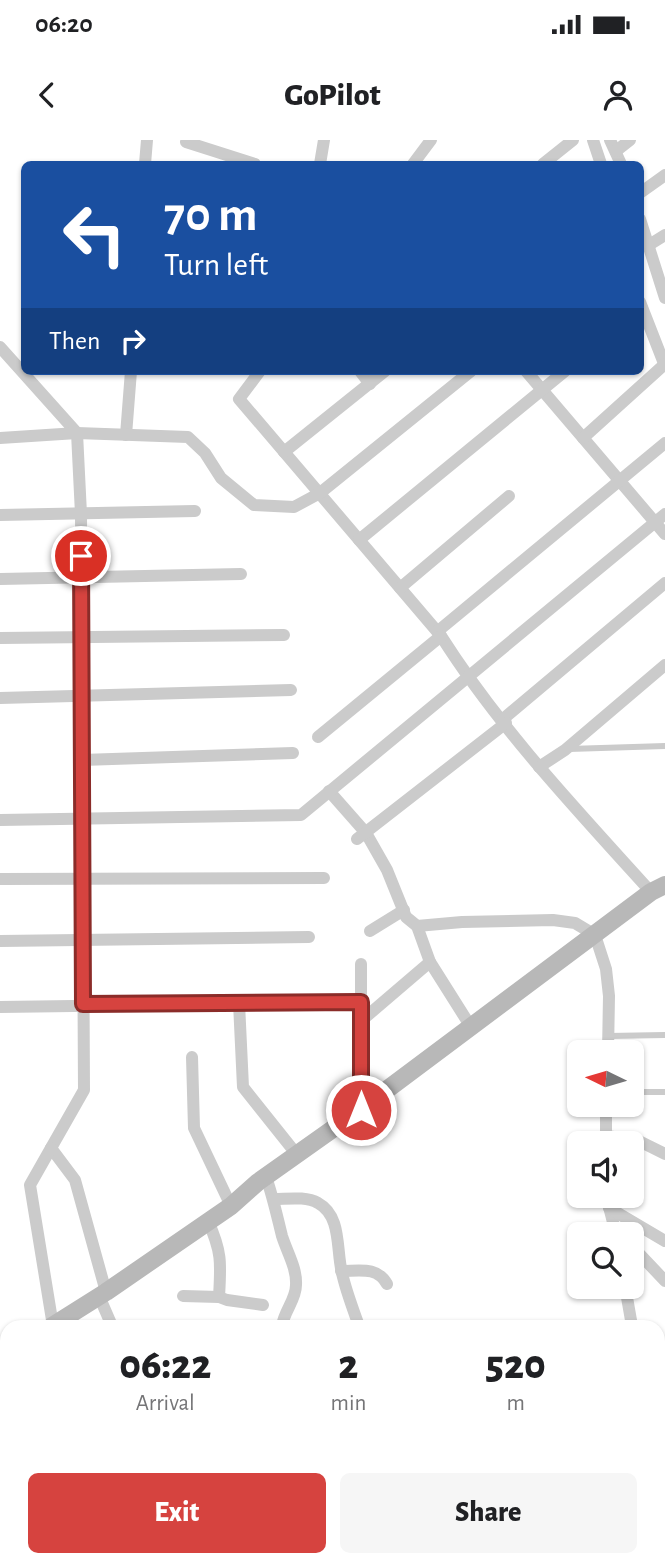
<!DOCTYPE html>
<html lang="en">
<head>
<meta charset="utf-8">
<style>
	:root { --surface:#fff; --page:#f6f6f6; --text:#202124; --muted:#757577; --accent:#d6433f }
	body { margin:0; font-family:"Alegreya Sans",sans-serif; background:var(--page); color:var(--text); height:100vh; display:flex; flex-direction:column; font-size:26px; white-space:nowrap }
	* { box-sizing:border-box; margin:0 }
	p { font-size:23px; color:var(--muted) }
	.icon { flex:none; width:38px; height:38px; fill:none; stroke:currentColor; stroke-width:2; stroke-linecap:round; stroke-linejoin:round }
	.map { position:relative; flex:1; overflow:hidden }
	.panel { position:absolute; left:0px; top:1180px; width:665px; height:247px; display:flex; flex-direction:column; background:var(--surface); border-radius:21px 21px 0 0; box-shadow:0 2px 5px #0004 }
	.panel>* { flex:none }
	.hud { position:absolute; left:21px; top:21px; width:623px; height:214px; border-radius:10px; box-shadow:0 2px 5px #0004; background:#1a4fa0; color:#fff; overflow:hidden }
	.needle { width:46px; rotate:275deg }
	.buttons { position:absolute; left:567px; top:900px; display:grid; gap:14px }
	.buttons a { display:grid; place-items:center; width:77px; height:77px; border-radius:10px; background:var(--surface); box-shadow:0 2px 5px #0004; font-size:35px }
	.pin { position:absolute; display:grid; place-items:center; width:60px; height:60px; color:#fff; margin:-30px; border:4px solid #fff; border-radius:50%; box-shadow:0 2px 7px #0007 }
	.me { position:absolute; width:77px; margin:-38px; rotate:0deg; stroke-linejoin:round; filter:drop-shadow(0 0 5px #0008) }
	.turn { display:flex; align-items:center; gap:24px; height:147px; padding:0 28px; font-size:32px }
	.turn .icon { width:91px; height:91px; stroke-width:2.5 }
	.turn b { display:block; font-size:49px; line-height:60px }
	.then { display:flex; align-items:center; height:66px; padding:0 28px; background:#0003; gap:14px; font-size:26px }
	.eta { display:flex; justify-content:space-evenly; align-items:center; height:119px; text-align:center }
	.eta b { font-size:42px; font-weight:800; line-height:49px }
	.action { display:flex; gap:14px; margin-top:auto; padding:14px 28px }
	.action a { flex:1; height:80px; border-radius:10px; background:var(--accent); color:#fff; font-size:28px; font-weight:800; line-height:80px; text-align:center }
	.action a+a { background:var(--page); color:var(--text) }
	.status { display:flex; justify-content:space-between; align-items:center; height:49px; padding:0 35px; background:var(--surface); direction:ltr }
	.status svg { height:19px; fill:currentColor }
	header { display:flex; justify-content:space-between; align-items:center; height:91px; padding:0 28px; background:var(--surface); font-size:32px; font-weight:800 }
	.map>svg:first-child { display:block }
	.lines { fill:none; stroke-linecap:round; stroke-linejoin:round }
	.lane { stroke:#cbcbcb; stroke-width:6 }
	.street { stroke:#cbcbcb; stroke-width:12 }
	.secondary { stroke:#b8b8b8; stroke-width:18 }
	.route-casing { stroke:#8b2c29; stroke-width:18 }
	.route { stroke:#d6433f; stroke-width:12 }
</style>
</head>
<body>
<div class="status"><b>06:20</b><svg viewBox="0 0 49 12"><path d="M0 12V9h3v3zM5 12V6h3v6zM10 12V3h3v9zM15 12V0h3v12zM26 1h20v11H26zM47 4h2v5h-2z"/></svg></div>
<header><svg class="icon" aria-label="back" viewBox="0 0 24 24"><path d="M15 5l-7 7 7 7"/></svg>GoPilot<svg class="icon" aria-label="person" viewBox="0 0 24 24"><circle cx="12" cy="8" r="4"/><path d="M4 21q1-7 8-7t8 7"/></svg></header>
<div class="map">
<svg width="665" height="1426" viewBox="0 0 665 1426">
	<rect width="100%" height="100%" fill="#fff"/>
	<g class="lines">
		<g class="lane">
			<path d="M569,609L665,606"/>
			<path d="M608,896L665,895"/>
			<path d="M632,952H665"/>
		</g>
		<g class="street">
			<path d="M593,0L601,24"/>
			<path d="M610,0L621,24"/>
			<path d="M186,2L255,24"/>
			<path d="M616,11L630,0"/>
			<path d="M145,24L147,0"/>
			<path d="M320,24L324,0"/>
			<path d="M413,24L431,0"/>
			<path d="M543,24L573,0"/>
			<path d="M640,53L665,35"/>
			<path d="M640,79L665,158"/>
			<path d="M649,105L665,95"/>
			<path d="M640,162L665,226"/>
			<path d="M0,207L77,293L81,374L84,950L51,1008L75,1040L106,1152"/>
			<path d="M260,231L239,259L441,496C500,589 577,670 651,752"/>
			<path d="M360,231L370,244"/>
			<path d="M526,231L665,394"/>
			<path d="M126,295L131,231"/>
			<path d="M0,298L77,293L188,297L205,313L221,338L254,365L294,367L320,353L471,231"/>
			<path d="M583,298L665,224"/>
			<path d="M284,312L385,231"/>
			<path d="M0,375L195,371"/>
			<path d="M359,400L565,231"/>
			<path d="M0,439L241,434"/>
			<path d="M400,448L509,356"/>
			<path d="M438,491L665,303"/>
			<path d="M0,498L284,495"/>
			<path d="M0,558L291,550"/>
			<path d="M503,579L665,443"/>
			<path d="M318,597L441,496"/>
			<path d="M82,620L293,613"/>
			<path d="M539,627L565,610L665,525"/>
			<path d="M329,651L366,693L387,730L406,777L417,786L430,822L471,887"/>
			<path d="M0,680L301,675L665,374"/>
			<path d="M357,699L506,583"/>
			<path d="M0,739L324,738"/>
			<path d="M417,786L462,782L553,780L575,783L595,795L606,829L609,856L608,912"/>
			<path d="M370,791L404,770"/>
			<path d="M0,801L309,797"/>
			<path d="M239,863L243,947L298,1016"/>
			<path d="M0,867L361,862"/>
			<path d="M361,881L430,822"/>
			<path d="M192,917L194,988L231,1066"/>
			<path d="M361,969V824"/>
			<path d="M606,996L637,1000L665,1014"/>
			<path d="M606,1002V964"/>
			<path d="M51,1008L30,1045L53,1186"/>
			<path d="M266,1037C273,1057 277,1076 282,1096C287,1112 297,1128 296,1145C296,1160 284,1171 282,1186"/>
			<path d="M606,1055L616,1094"/>
			<path d="M274,1059C287,1059 306,1056 318,1063C342,1076 336,1110 342,1133C346,1151 353,1169 359,1186"/>
			<path d="M609,1068L665,1101"/>
			<path d="M208,1081C222,1112 221,1123 219,1157"/>
			<path d="M632,1106L665,1141"/>
			<path d="M341,1131C359,1131 377,1126 387,1144"/>
			<path d="M625,1146L632,1186"/>
			<path d="M99,1156L112,1186"/>
			<path d="M183,1156L219,1157L227,1160L263,1165"/>
			<path d="M658,1214L665,1213"/>
			<path d="M315,1419L317,1426"/>
			<path d="M652,1419V1426"/>
			<path d="M230,1426L265,1419"/>
			<path d="M479,1426L480,1419"/>
			<path d="M550,1426V1419"/>
		</g>
		<g class="secondary">
			<path d="M52,1186L106,1152L231,1066L258,1042L361,969L651,752L665,745"/>
			<path d="M0,1223L7,1218"/>
		</g>
	</g>
	<g class="lines">
		<defs>
			<path id="route" d="M81,416L83,864L361,862V970"/>
		</defs>
		<use href="#route" class="route-casing"/>
		<use href="#route" class="route"/>
	</g>
</svg>
<div class="buttons">
<a><svg class="needle" viewBox="-14 -14 28 28"><path d="M0-13l5 13h-10z" fill="#e53935"/><path d="M0 13l5-13h-10z" fill="#757577"/></svg></a>
<a><svg class="icon" aria-label="sound" viewBox="0 0 24 24"><path d="M4 9h4l5-4v14l-5-4H4zM17 9q2 3 0 6"/></svg></a>
<a><svg class="icon" aria-label="search" viewBox="0 0 24 24"><circle cx="10" cy="10" r="6"/><path d="M15 15l6 6"/></svg></a>
</div>
<div class="pin" style="left:81px;top:416px;background:#d93025"><svg class="icon" aria-label="arrive" viewBox="0 0 24 24"><path d="M6 21V4h12l-3 4 3 4H6"/></svg></div>
<svg class="me" style="left:361px;top:970px" viewBox="-20 -20 40 40"><circle r="17" fill="#d6433f" stroke="#fff" stroke-width="3"/><path d="M0-11L8 9 0 5-8 9z" fill="#fff"/></svg>
<div class="hud">
<div class="turn"><svg class="icon" aria-label="left" viewBox="0 0 24 24"><path d="M17 20v-9H6M10 6l-5 5 5 5"/></svg><div><b>70 m</b>Turn left</div></div>
<div class="then">Then<svg class="icon" aria-label="right" viewBox="0 0 24 24"><path d="M7 20v-9h11M14 6l5 5-5 5"/></svg></div>
</div>
<section class="panel">
<div class="eta">
<div><b>06:22</b><p>Arrival</p></div>
<div><b>2</b><p>min</p></div>
<div><b>520</b><p>m</p></div>
</div>
<div class="action"><a>Exit</a><a>Share</a></div>
</section>
</div>
</body>
</html>
